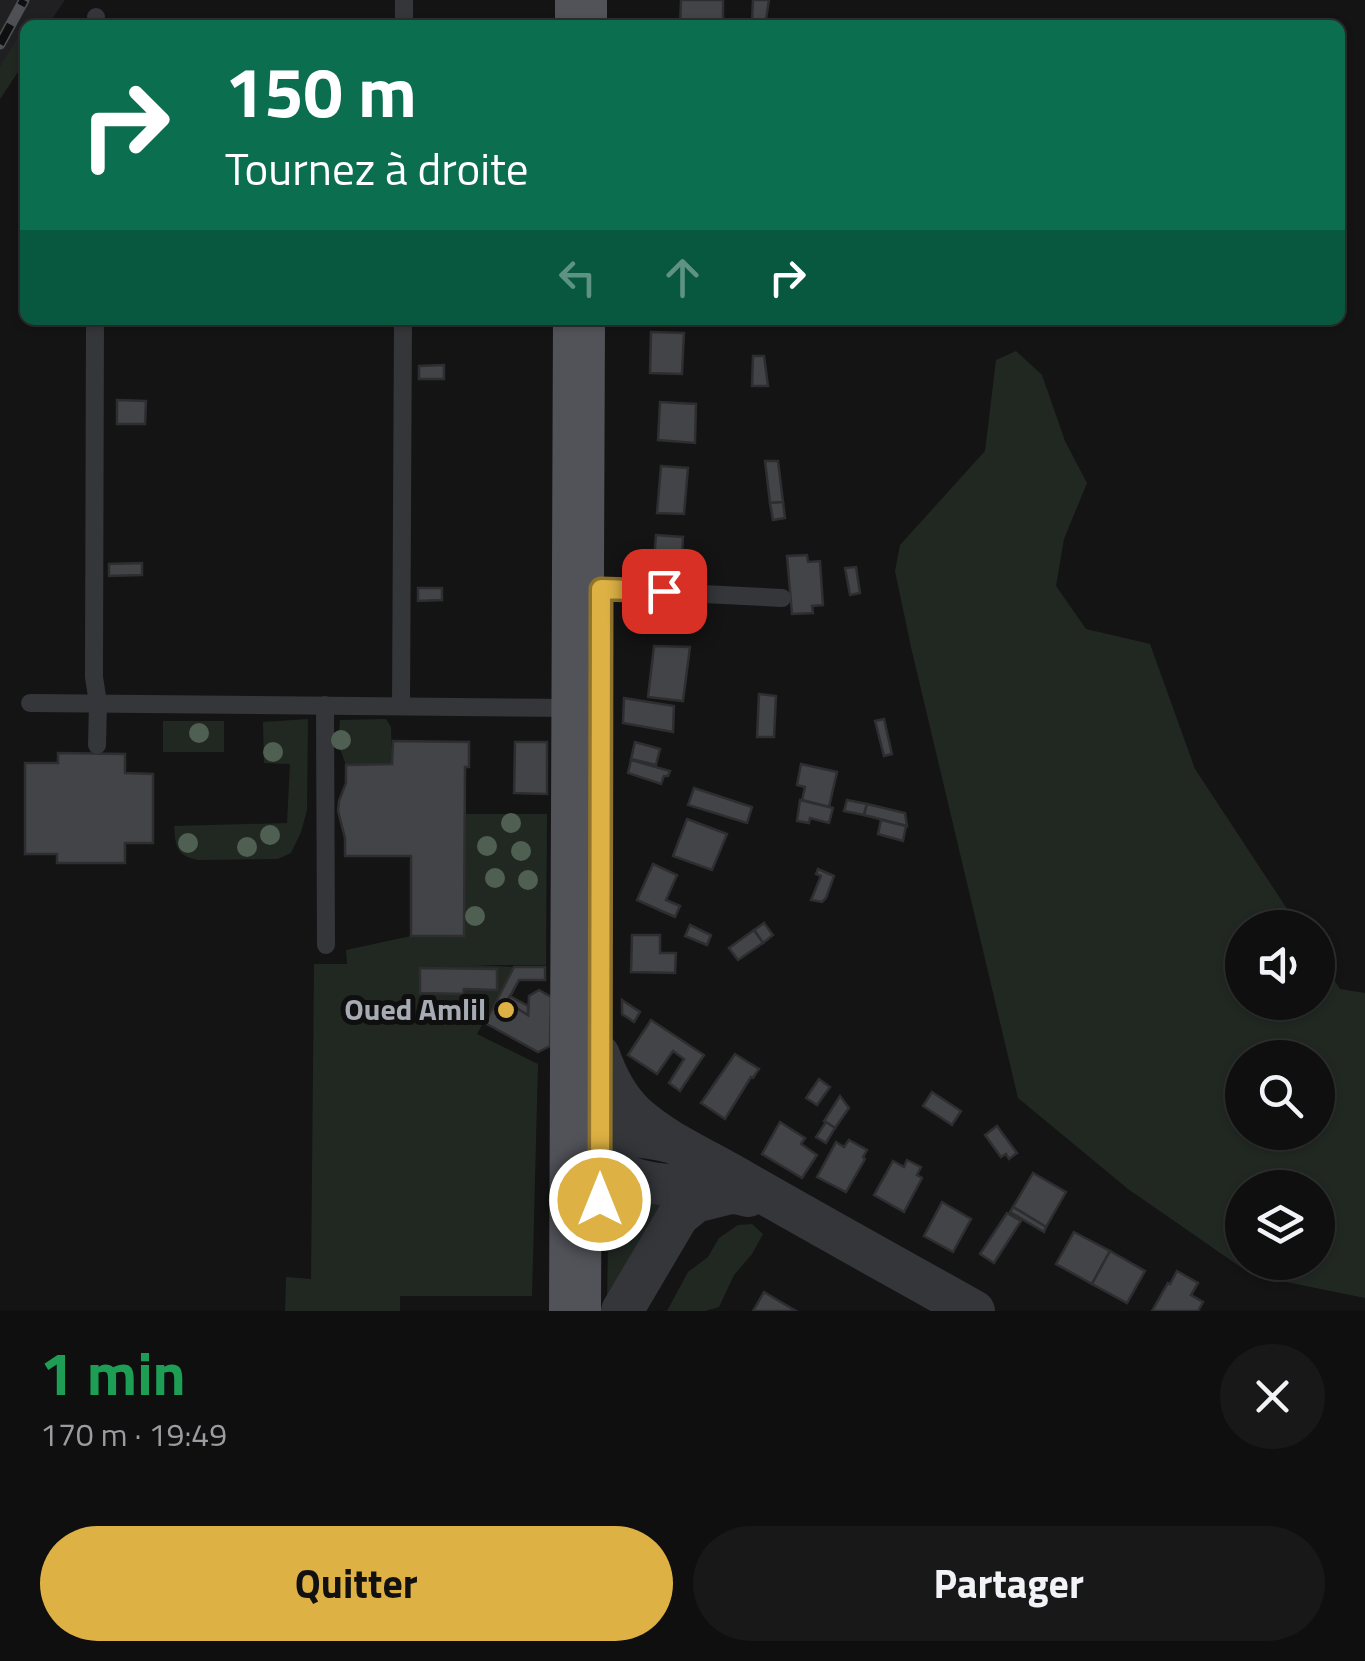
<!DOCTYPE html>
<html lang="fr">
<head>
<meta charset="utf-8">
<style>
	:root { --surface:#0f0f10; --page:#181819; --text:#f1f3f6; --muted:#9b9c9f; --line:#2f2f30; --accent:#ddb144 }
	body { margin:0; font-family:"Titillium Web",sans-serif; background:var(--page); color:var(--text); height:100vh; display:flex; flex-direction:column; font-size:38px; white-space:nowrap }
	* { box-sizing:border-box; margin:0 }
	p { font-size:32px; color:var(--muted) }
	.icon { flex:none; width:55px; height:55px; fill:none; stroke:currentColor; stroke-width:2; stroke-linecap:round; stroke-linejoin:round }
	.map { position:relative; height:1311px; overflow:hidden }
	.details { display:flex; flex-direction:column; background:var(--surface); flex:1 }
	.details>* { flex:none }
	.banner { position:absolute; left:20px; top:20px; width:1325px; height:305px; border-radius:15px; box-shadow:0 2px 8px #0004,0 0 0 2px var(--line); background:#0b6e4f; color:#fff; overflow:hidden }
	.fabs { position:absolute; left:1225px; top:910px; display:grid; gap:20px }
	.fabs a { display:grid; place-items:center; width:110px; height:110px; border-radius:50%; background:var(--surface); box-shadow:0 2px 8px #0004,0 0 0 2px var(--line); font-size:50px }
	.pin { position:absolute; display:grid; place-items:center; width:85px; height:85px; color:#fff; margin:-42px; border-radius:20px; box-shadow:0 5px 15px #0006 }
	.me { position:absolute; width:110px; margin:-55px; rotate:0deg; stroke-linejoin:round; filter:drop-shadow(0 0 8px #0008) }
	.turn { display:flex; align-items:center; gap:35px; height:210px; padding:0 40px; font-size:45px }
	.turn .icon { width:130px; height:130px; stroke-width:2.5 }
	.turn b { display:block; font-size:70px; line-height:85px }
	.lanes { display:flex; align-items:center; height:95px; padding:0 40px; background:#0003; justify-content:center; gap:50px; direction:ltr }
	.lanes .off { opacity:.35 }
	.round { display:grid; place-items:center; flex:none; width:105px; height:105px; border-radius:52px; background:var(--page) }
	.head { display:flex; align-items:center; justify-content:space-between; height:170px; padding:0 40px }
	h1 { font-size:60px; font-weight:700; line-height:75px; color:#1e9e55 }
	.cta { display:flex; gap:20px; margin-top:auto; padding:20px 40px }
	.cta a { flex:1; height:115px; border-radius:60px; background:var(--accent); color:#111; font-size:40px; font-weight:700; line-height:115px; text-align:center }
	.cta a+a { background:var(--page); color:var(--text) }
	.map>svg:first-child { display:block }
	.built { fill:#202022 }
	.green { fill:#212822; fill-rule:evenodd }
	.building { fill:#434448; stroke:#2e2e31; stroke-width:2.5 }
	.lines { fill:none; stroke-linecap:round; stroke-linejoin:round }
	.service { stroke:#35363a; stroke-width:18 }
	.tertiary { stroke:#35363a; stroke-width:42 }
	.primary { stroke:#525359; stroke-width:52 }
	.rail-casing { stroke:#4f5055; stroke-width:11 }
	.rail { stroke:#0f0f10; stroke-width:8; stroke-dasharray:22; stroke-linecap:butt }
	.tree { fill:#4f5f52 }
	.route-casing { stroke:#90732c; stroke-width:25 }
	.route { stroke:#ddb144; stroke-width:18 }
	.poi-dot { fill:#ddb144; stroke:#0f0f10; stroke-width:4 }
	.labels { text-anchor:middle; stroke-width:10; stroke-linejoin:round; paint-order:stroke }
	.poi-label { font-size:30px; font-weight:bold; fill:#a7abb4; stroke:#0f0f10; text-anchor:end }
</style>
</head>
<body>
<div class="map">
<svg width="1365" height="1311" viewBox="0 0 1365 1311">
	<rect width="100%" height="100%" fill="#141415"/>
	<path class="built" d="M0,0H65L48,25H25V61L0,99Z"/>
	<g class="green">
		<path d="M25,26V61L0,99V67Z"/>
		<path d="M1016,351L1042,375L1065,441L1087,483L1064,539L1056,586L1086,629L1150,644L1195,769L1299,927L1242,928V1002H1318V955L1340,989L1365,993V1298L1252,1275L1128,1189L1018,1098L911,647L895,571L900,545L985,451L996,360ZM1242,1058H1318V1132H1242ZM1242,1188H1318V1262H1242Z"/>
		<path d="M308,719L307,810L301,832L291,853L278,859L198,860C175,855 176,846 174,826L287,823L290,764L264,763L263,722Z"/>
		<path d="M386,719L391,727L392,764L346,765L338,743L340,720Z"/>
		<rect x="163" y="721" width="61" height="31"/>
		<path d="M465,814H547L546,965H475L514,967L477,1034L538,1064L532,1296H400V1311H285L286,1277L311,1279L314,964H347L346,950L411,936H464Z"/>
		<path d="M609,1184L657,1196L667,1217L607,1303Z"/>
		<path d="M752,1224L763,1234L752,1254L734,1275L719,1307L705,1311H667L688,1272L708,1257L719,1238L738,1225Z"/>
	</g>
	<g class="building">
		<path d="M681,0H723V20H752L753,0H769L765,25H680Z"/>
		<path d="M651,332L684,333L682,374L650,373Z"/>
		<path d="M753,356H764L768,386H752Z"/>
		<path d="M444,365V379H419V366Z"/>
		<path d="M117,400L146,401L145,424H117Z"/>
		<path d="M660,402L696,404L695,443L658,440Z"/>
		<path d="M765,461H778L783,502L770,503Z"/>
		<path d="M661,466L688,468L684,514L657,513Z"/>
		<path d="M783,502L785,518L773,520L770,503Z"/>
		<path d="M656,535L683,537L681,573L653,571Z"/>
		<path d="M807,555L808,562L820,561L823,605L812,606L813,613L792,614L787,556Z"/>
		<path d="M142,563V575L109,576V564Z"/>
		<path d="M856,567L860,593L850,595L845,568Z"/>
		<path d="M418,588H442V600L418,601Z"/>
		<path d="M636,598L653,599L652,614L636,613Z"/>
		<path d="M654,646L690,647L683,701L648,697Z"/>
		<path d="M759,694L776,696L774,737H757Z"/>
		<path d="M624,698L674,706L673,732L623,723Z"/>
		<path d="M884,719L892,754L884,756L875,721Z"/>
		<path d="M393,741L469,742V767H465L464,936H411V856H345V838L338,811L339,801L346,783V765L392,764Z"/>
		<path d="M515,742H547V794L514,793Z"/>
		<path d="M635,742L660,749L656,765L631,759Z"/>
		<path d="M58,753L125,754V773L153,774V843H125V863H57V854H25V763H58Z"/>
		<path d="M631,760L670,771L668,776H664L661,784L628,773Z"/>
		<path d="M801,764L837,772L829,807L802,800L805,787L797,785Z"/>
		<path d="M694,788L752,807L747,823L688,805Z"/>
		<path d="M800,800L833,808L829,823L810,818L809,823L797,821Z"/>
		<path d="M847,800L867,804L864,815L844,811Z"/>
		<path d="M867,804L905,813L907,826L864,815Z"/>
		<path d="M687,819L727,834L712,870L673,856Z"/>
		<path d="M881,820L906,826L903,841L878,834Z"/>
		<path d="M653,864L677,875L666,900L680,906L675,917L637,900Z"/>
		<path d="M818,869L834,876L826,898L822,902L811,900L821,876L816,874Z"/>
		<path d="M764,923L773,935L763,943L754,930Z"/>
		<path d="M690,925L711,935L707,945L685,936Z"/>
		<path d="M754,930L763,943L738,960L729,948Z"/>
		<path d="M632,935H660V953H676L675,973L631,972Z"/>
		<path d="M514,967H545V980H519L507,1002L528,1015L529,996L539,990L551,997L550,1046L538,1052L485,1023Z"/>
		<path d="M420,968L497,969V990L464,989L463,994L420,993Z"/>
		<path d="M510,996L528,1006V1015L507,1002Z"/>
		<path d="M622,1000L640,1012L634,1022L622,1014Z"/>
		<path d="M651,1020L704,1055L680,1091L669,1083L684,1059L673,1051L657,1074L628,1055Z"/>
		<path d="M735,1054L759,1069L753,1078L751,1077L725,1119L701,1103Z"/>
		<path d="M819,1079L830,1087L817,1105L806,1098Z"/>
		<path d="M932,1092L961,1111L952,1125L923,1106Z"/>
		<path d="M840,1096L849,1108L835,1128L824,1121Z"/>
		<path d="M780,1122L805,1138L801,1144L817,1155L802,1178L762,1154Z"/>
		<path d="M826,1122L835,1128L826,1143L816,1137Z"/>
		<path d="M997,1126L1017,1153L1009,1159L1006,1154L1001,1157L985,1135Z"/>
		<path d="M849,1140L867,1150L863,1157L865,1159L846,1192L817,1177L836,1142L844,1147Z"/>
		<path d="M907,1160L921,1167L917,1175L922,1178L904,1212L874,1195L893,1161L904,1167Z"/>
		<path d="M1033,1173L1066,1192L1046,1227L1013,1207Z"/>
		<path d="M942,1202L971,1219L953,1252L924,1236Z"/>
		<path d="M1013,1207L1046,1227L1044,1232L1010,1212Z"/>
		<path d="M1007,1213L1021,1221L994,1263L980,1254Z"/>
		<path d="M1074,1232L1110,1251L1092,1284L1056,1264Z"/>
		<path d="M1110,1251L1145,1271L1127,1303L1092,1284Z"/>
		<path d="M1177,1271L1198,1283L1191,1295L1203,1302L1198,1311H1152L1168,1283L1170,1284Z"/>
		<path d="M764,1292L796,1311H753Z"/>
	</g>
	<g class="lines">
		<g class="service">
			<path d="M96,25V17"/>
			<path d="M404,25V0"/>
			<path d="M95,320L94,677L98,703L97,745"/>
			<path d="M601,589L782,598"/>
			<path d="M30,703L575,708"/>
			<path d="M325,705L326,945"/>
			<path d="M401,706L403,320"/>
		</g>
		<g class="tertiary">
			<path d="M599,1055C607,1078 617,1098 634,1114C662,1140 699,1156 732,1175C812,1221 893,1266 974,1311"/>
			<path d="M670,1142C639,1134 603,1133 575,1151C597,1165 621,1177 647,1182C680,1188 715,1187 748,1196"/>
			<path d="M622,1311L678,1216L695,1202L731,1193"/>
		</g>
		<g class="primary">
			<path d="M581,25V0"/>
			<path d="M575,1311L579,320"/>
		</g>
		<defs>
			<path id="rail" d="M0,44L24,0"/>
		</defs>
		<use href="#rail" class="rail-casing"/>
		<use href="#rail" class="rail"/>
	</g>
	<g class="tree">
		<circle cx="199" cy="733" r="10"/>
		<circle cx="341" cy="740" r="10"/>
		<circle cx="273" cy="752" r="10"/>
		<circle cx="511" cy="823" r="10"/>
		<circle cx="270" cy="835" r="10"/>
		<circle cx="188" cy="843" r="10"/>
		<circle cx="487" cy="846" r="10"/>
		<circle cx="247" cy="847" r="10"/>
		<circle cx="521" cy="851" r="10"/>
		<circle cx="495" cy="878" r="10"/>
		<circle cx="528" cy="880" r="10"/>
		<circle cx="475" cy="916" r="10"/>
	</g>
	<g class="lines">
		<defs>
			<path id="route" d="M600,1200L601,589L664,591"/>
		</defs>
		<use href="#route" class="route-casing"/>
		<use href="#route" class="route"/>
	</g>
	<circle class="poi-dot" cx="506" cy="1010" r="10"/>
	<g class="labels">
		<g class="poi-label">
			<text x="486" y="1020">Oued Amlil</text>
		</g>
	</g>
</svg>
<div class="fabs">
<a><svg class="icon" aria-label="sound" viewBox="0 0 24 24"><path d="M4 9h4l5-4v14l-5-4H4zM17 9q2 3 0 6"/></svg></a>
<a><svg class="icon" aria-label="search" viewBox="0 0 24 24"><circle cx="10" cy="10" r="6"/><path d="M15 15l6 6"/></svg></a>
<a><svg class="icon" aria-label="layers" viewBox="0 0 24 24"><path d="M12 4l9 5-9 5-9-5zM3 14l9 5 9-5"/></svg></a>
</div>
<div class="pin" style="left:664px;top:591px;background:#d93025"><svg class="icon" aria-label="arrive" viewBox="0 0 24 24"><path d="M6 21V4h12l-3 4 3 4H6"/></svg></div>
<svg class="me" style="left:600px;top:1200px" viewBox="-20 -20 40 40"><circle r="17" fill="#ddb144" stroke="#fff" stroke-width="3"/><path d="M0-11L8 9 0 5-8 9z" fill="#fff"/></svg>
<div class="banner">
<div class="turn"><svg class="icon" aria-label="right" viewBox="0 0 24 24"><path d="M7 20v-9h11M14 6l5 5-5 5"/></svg><div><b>150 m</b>Tournez à droite</div></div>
<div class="lanes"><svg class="icon off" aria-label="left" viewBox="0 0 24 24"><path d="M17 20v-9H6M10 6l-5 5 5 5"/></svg><svg class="icon off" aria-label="ahead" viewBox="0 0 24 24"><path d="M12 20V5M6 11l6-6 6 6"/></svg><svg class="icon" aria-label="right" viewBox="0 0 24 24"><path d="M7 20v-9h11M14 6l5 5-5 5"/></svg></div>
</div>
</div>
<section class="details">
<div class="head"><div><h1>1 min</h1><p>170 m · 19:49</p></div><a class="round"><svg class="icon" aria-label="close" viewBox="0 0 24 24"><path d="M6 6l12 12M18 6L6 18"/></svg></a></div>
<div class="cta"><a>Quitter</a><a>Partager</a></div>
</section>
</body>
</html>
